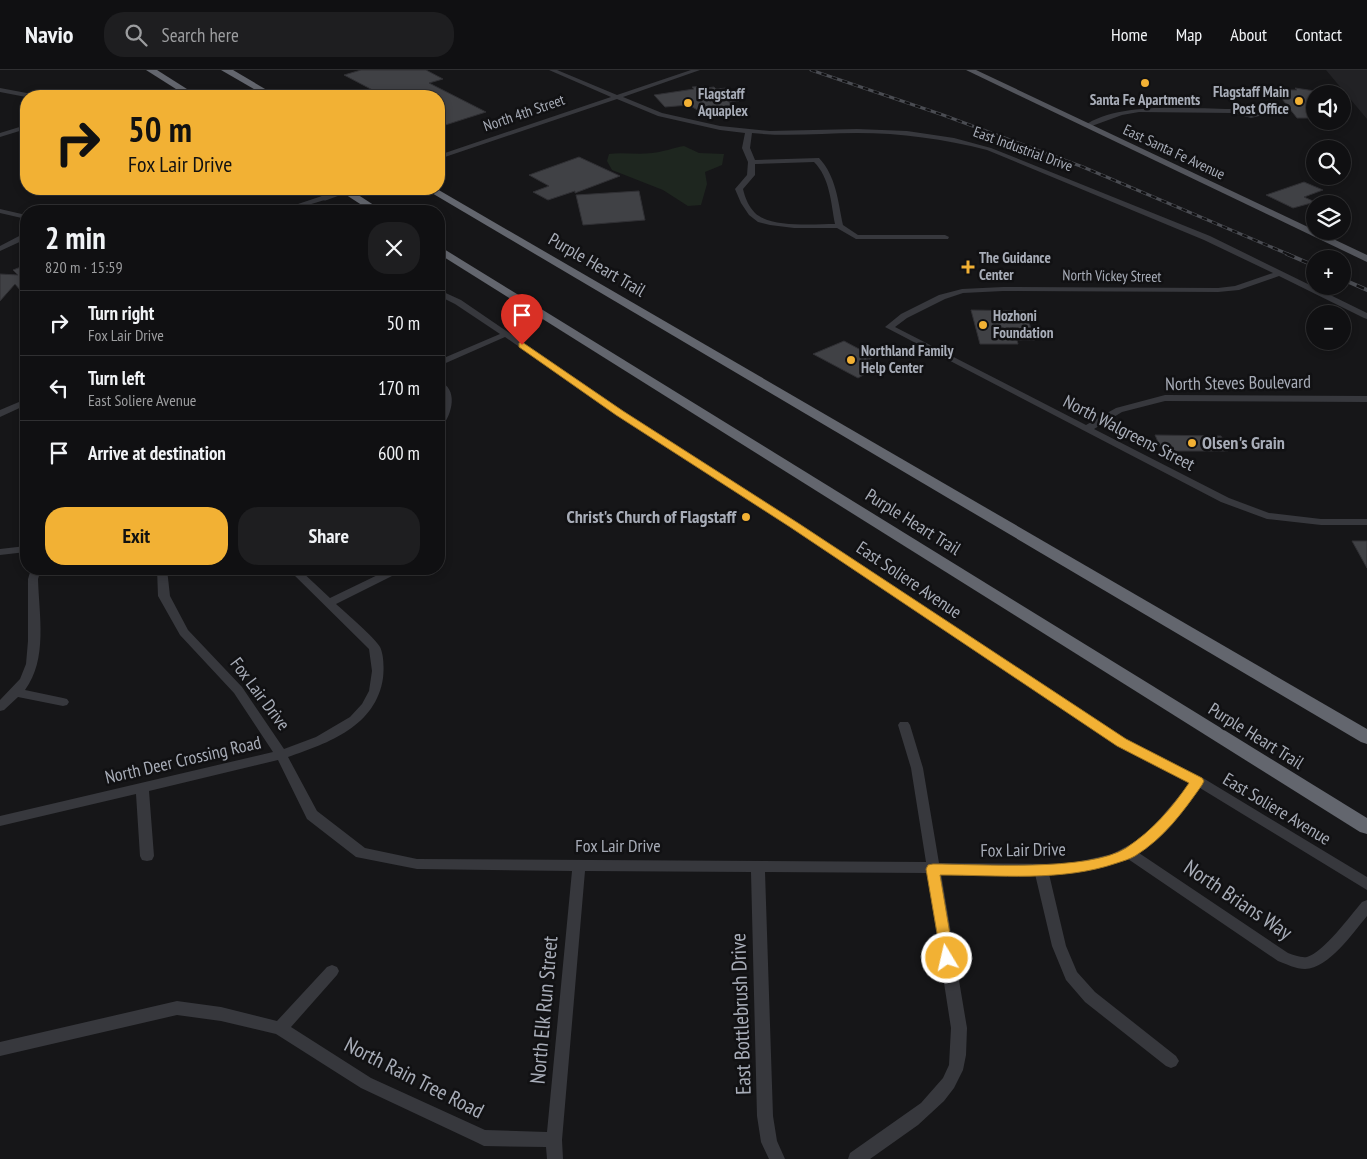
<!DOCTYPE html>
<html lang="en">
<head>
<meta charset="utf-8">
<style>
	:root { --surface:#101012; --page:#1e1e20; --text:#f1f3f6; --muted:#9c9d9f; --line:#303032; --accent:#f2b134 }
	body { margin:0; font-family:"PT Sans Narrow",sans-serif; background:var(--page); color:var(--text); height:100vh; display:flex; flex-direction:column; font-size:19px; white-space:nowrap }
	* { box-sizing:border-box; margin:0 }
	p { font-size:16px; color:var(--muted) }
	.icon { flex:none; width:28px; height:28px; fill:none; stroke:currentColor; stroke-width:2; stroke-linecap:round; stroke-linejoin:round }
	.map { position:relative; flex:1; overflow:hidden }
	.panel { position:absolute; left:20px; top:135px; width:425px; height:370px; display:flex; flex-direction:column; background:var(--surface); border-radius:20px; box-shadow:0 2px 8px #0003,0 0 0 1px var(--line) }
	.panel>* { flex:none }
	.top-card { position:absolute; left:20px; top:20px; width:425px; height:105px; border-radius:20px; box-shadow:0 2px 8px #0003,0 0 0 1px var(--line); background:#f2b134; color:#111; overflow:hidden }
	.tools { position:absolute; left:1306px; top:15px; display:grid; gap:10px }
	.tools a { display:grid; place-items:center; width:45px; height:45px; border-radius:50%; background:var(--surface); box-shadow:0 2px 8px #0003,0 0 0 1px var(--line); font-size:25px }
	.pin { position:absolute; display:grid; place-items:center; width:42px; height:42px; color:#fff; margin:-51px -21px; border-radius:50% 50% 50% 0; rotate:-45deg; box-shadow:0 0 5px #0007 }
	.pin .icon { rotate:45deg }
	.me { position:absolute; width:55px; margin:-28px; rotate:351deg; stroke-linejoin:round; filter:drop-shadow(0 0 4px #0008) }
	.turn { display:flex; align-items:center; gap:18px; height:105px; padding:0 25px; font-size:22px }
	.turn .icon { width:65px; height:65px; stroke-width:2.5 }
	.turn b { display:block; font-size:35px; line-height:42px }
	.round { display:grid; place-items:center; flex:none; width:52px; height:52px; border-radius:20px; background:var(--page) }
	.headline { display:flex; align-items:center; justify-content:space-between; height:85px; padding:0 25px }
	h1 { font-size:30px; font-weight:700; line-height:38px }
	.primary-button { display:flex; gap:10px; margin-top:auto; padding:10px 25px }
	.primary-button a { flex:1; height:58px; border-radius:20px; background:var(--accent); color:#111; font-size:20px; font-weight:700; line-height:58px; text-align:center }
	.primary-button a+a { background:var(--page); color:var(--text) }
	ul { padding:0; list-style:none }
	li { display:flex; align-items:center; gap:15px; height:65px; padding:0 25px; border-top:1px solid var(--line) }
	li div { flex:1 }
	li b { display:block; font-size:19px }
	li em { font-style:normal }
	header { display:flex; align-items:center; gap:30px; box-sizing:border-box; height:70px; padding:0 25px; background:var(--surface); border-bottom:1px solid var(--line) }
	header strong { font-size:24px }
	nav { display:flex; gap:28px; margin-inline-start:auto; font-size:18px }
	.search { width:350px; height:45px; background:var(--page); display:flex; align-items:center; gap:12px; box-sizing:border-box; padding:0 18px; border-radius:20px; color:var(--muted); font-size:19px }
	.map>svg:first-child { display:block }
	.built { fill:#222225 }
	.green { fill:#1e261f }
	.building { fill:#404145; stroke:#303034 }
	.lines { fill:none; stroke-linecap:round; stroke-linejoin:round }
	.minor { fill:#37383d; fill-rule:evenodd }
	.major { fill:#53555c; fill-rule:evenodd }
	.highway { fill:#63666e; fill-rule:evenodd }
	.rail-far1-casing { stroke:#4a4c52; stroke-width:3 }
	.rail-casing { stroke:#4a4c52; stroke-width:4 }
	.rail-far1 { stroke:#111113; stroke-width:2; stroke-dasharray:5.5; stroke-linecap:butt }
	.rail { stroke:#111113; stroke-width:2.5; stroke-dasharray:8; stroke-linecap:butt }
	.minor-bridge { stroke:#37383d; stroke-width:7 }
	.route { fill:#f2b134; stroke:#9d7322 }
	.poi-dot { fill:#f2b134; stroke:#111113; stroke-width:2 }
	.labels { text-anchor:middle; stroke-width:5; stroke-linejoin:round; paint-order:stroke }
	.far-poi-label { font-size:15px; font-weight:bold; fill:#a8adb8; stroke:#111113; text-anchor:start }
	.far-street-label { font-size:15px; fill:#a8adb8; stroke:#111113 }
	.street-label { font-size:18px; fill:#a8adb8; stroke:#111113 }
	.poi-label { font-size:18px; font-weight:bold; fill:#a8adb8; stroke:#111113; text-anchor:start }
	.near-street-label { font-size:21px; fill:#a8adb8; stroke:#111113 }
</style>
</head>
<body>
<header>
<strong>Navio</strong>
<div class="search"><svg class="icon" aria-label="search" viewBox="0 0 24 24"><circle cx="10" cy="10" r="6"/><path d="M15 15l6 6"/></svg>Search here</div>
<nav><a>Home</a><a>Map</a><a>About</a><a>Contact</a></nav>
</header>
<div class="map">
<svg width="1367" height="1089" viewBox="0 0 1367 1089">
	<rect width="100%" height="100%" fill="#161618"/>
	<path class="built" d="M1326,0H1367V49Z"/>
	<path class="green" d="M684,76L699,83L724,84L722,95L705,102L707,114L701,135L688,136L663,120L612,100L607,91L609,84C623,82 637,85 652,83C663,82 673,78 684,76Z"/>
	<g class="building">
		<path d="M361,0H426L443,9L429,13L486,42L439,57V26H384L344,5Z"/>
		<path d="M704,16L706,18L714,17L716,19L727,18L739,31L729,32L734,40L709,47L689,35L665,37L654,25L694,19L692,17Z"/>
		<path d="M1295,18L1315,21V48H1297L1275,20H1297Z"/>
		<path d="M579,87L620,106L575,123V121L548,130L533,122L549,116L529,105Z"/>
		<path d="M1304,112L1323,120L1304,127L1315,132L1293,138L1266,125Z"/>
		<path d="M639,121L645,150L583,155L576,125Z"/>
		<path d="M26,195V218L20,220L15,214L0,231V204L18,205L13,200Z"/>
		<path d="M971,240L1025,241L1035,270H1017L1018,274H980Z"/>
		<path d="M844,271L874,287L868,290L878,297L858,308L813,284Z"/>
		<path d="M1155,365L1221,366L1228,381H1162Z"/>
		<path d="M1352,471H1367V498Z"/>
	</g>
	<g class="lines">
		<g class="minor">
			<path d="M549,0H557L617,25L691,0H700L623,27L662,43L720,56L770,61L857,59L907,61L954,68L991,78L1210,166L1367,243V249L1364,248L1279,206L1239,220L1218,222L1003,221L963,223L945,229L907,248L895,257L1086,355L1116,338L1165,325L1367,326V332L1165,331L1122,342L1094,359L1229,428L1269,443L1321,449H1367V455H1321L1267,449L1221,432L885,257L901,244L939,225L962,219L1003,217L1218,218L1235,216L1273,203L1204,170L987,80C944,69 901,63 857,63C822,63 787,67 752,63L750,78L755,90L819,88C836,106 838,131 843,155L858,165H945L949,167L948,169H856L837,158H794L770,155L758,152L749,145L741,133L735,119L747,105L748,92L742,78L745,63L720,60L658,46L617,29L439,89V85L611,27ZM814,92C830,108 831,133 835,154C814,154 771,158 755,143C749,137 745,128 743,119L755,105V94Z"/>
			<path d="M0,18L32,24L35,26L26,27L0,22Z"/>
			<path d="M1251,34L1263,40V45L1251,48L1233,43L1139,42L1122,45L1089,57L1084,56C1118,31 1190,39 1232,39L1236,35ZM1240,38H1250L1258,43L1248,44L1238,40Z"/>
			<path d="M26,55V59L0,67V63Z"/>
			<path d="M325,125L329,127L328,129L288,141H277Z"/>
			<path d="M0,139L26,145V149L0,143Z"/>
			<path d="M23,164H26V169L0,181V176Z"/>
			<path d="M439,220L461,230L623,341L798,453L1125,669L1203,708L1367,807V820L1200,718C1183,742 1165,768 1139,783L1288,883C1294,885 1301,888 1307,887C1323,883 1351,845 1362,832L1367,830V846C1353,863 1329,898 1305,899C1296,899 1286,894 1278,891L1128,789C1102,799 1076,805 1049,804L1066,876L1077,902L1095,922L1176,986L1179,991L1176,996L1171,998L1166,996L1085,932L1066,910L1052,876L1035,804L941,803L967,958L966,985L963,1000L954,1018L944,1031L918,1055L870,1089H848L850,1083L921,1033L943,1008L949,995L951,958L927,803L765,802L773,1046L777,1071L785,1089H769L761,1072L757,1046L751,802L585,801L562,1070L563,1089H547L546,1077L484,1076L478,1073L361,1018L276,964L221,951L177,945L0,986V972L177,931L221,937L277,951L327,897L332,895L337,897L339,901L337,905L291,957L371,1008L485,1060L547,1062L572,801L417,799L356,787L307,749L278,690L149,721L154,786L152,790L147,791L142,790L140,786L136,724L0,756V746L273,682L234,623L180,565L158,526L157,499H167L170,526L188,560L242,617L284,679L316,667L350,647L362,634L369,621L372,601L369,579L288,499H299L330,528L390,499H403L402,501L336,534C345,542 376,569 380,577C384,585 384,599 383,608C376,656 329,673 288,687L317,741L365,778L417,789L926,792L911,698L898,655L900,652H908L910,655L923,698L939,793L1068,794L1112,784L1133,773L1153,757L1190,713L1117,675L790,457L617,345L505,267L439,296V290L500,264L455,234L439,226Z"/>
			<path d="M439,311C459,319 452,344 442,357L439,358C438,349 443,341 443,332C442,325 439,319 439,311Z"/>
			<path d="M26,329V335L0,347V340Z"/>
			<path d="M26,476V482L0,485V479Z"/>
			<path d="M31,499H41L38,509C39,545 48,589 25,620L63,628L67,629L69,632L67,635L63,636L18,627L4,640L0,641V630L20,609L26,594L28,571V509Z"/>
		</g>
		<path class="major" d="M966,0H976L1367,185V192Z"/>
		<g class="highway">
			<path d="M146,0H157L198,26H187Z"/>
			<path d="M221,0H233L277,26H266Z"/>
			<path d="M337,119H349L383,141H371Z"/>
			<path d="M425,119H437L1367,659V674L1361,672Z"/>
			<path d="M439,176L1367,748V764L1360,762L439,184Z"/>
		</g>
		<defs>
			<path id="rail-far1" d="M811,0L943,45L1083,97L1290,185"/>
			<g id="rail">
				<path d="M1287,184L1315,196"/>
				<path d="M1342,209L1367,220"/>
			</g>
		</defs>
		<use href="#rail-far1" class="rail-far1-casing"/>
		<use href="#rail" class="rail-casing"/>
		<use href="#rail-far1" class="rail-far1"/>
		<use href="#rail" class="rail"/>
		<path class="minor-bridge" d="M325,127L347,119"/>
	</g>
	<path class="route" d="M522,272L623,341L798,453L1126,669L1202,708L1204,711L1202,715C1183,742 1164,768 1135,786C1130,789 1123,791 1117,793C1062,812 999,805 940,805L954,888L952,892L947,894L942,892L926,799L928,795L933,794C979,794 1088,802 1126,778C1152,761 1172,738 1189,713L1117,676L790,457L616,345L519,277V273Z"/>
	<g class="poi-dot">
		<circle cx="1145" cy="13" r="5"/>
		<circle cx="1299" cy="31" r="5"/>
		<circle cx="688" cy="33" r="5"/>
		<path d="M965.5 189.5h5v5h5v5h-5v5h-5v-5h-5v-5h5z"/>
		<circle cx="983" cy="255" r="5"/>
		<circle cx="851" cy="290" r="5"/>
		<circle cx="1192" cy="373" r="5"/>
		<circle cx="746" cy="447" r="5"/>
	</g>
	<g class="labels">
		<g class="far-poi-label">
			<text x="1289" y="27" text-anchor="end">Flagstaff Main<tspan x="1289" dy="17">Post Office</tspan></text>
			<text x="698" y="29">Flagstaff<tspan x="698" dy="17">Aquaplex</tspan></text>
			<text x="1145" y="35" text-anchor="middle">Santa Fe Apartments</text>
			<text x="979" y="193">The Guidance<tspan x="979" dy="17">Center</tspan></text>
			<text x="993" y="251">Hozhoni<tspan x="993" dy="17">Foundation</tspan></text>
			<text x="861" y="286">Northland Family<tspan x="861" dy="17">Help Center</tspan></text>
		</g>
		<g class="far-street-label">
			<text transform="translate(524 43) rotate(-19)" y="5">North 4th Street</text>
			<text transform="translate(1023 79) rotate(20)" y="5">East Industrial Drive</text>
			<text transform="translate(1174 82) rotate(25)" y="5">East Santa Fe Avenue</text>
			<text transform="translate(1112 206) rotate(1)" y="5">North Vickey Street</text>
		</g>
		<g class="street-label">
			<text transform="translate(597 195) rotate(30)" y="6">Purple Heart Trail</text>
			<text transform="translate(1238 313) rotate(-1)" y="6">North Steves Boulevard</text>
			<text transform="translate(1129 363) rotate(27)" y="6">North Walgreens Street</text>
			<text transform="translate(913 452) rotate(32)" y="6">Purple Heart Trail</text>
			<text transform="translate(909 510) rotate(34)" y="6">East Soliere Avenue</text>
			<text transform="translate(260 624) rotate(53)" y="6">Fox Lair Drive</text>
			<text transform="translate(1256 666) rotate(32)" y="6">Purple Heart Trail</text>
			<text transform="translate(183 690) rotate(-13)" y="6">North Deer Crossing Road</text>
			<text transform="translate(1277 739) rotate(31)" y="6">East Soliere Avenue</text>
			<text x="618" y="782">Fox Lair Drive</text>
			<text transform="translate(1023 780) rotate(-1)" y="6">Fox Lair Drive</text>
		</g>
		<g class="poi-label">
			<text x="1202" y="379">Olsen's Grain</text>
			<text x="736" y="453" text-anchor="end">Christ's Church of Flagstaff</text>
		</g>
		<g class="near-street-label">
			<text transform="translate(1238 830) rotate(34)" y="7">North Brians Way</text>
			<text transform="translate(544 940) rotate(-85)" y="7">North Elk Run Street</text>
			<text transform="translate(741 944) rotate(-92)" y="7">East Bottlebrush Drive</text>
			<text transform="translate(414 1008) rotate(27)" y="7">North Rain Tree Road</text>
		</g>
	</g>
</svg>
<div class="tools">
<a><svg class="icon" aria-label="sound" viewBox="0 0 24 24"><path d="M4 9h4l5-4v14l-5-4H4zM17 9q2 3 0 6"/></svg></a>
<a><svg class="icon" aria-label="search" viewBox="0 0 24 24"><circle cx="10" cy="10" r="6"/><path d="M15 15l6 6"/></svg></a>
<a><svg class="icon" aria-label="layers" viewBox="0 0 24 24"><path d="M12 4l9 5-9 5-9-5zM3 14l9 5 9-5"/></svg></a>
<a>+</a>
<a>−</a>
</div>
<div class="pin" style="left:522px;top:275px;background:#d93025"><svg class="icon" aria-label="arrive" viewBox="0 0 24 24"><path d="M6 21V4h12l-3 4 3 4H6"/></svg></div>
<svg class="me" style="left:947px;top:888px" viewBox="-20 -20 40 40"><circle r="17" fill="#f2b134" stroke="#fff" stroke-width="3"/><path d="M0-11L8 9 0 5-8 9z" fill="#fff"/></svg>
<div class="top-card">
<div class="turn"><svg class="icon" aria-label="right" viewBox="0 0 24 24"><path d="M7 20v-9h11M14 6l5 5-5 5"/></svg><div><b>50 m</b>Fox Lair Drive</div></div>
</div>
<section class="panel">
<div class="headline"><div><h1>2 min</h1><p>820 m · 15:59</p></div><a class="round"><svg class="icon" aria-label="close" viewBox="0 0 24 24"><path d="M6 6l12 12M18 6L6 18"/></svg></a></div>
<ul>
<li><svg class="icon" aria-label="right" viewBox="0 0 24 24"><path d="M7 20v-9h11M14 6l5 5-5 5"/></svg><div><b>Turn right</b><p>Fox Lair Drive</p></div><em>50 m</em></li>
<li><svg class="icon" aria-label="left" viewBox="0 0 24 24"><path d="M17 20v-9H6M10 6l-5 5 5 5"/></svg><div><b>Turn left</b><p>East Soliere Avenue</p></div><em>170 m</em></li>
<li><svg class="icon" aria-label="arrive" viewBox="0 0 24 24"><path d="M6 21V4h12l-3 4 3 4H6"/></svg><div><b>Arrive at destination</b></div><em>600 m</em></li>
</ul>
<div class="primary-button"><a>Exit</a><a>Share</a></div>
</section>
</div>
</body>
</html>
